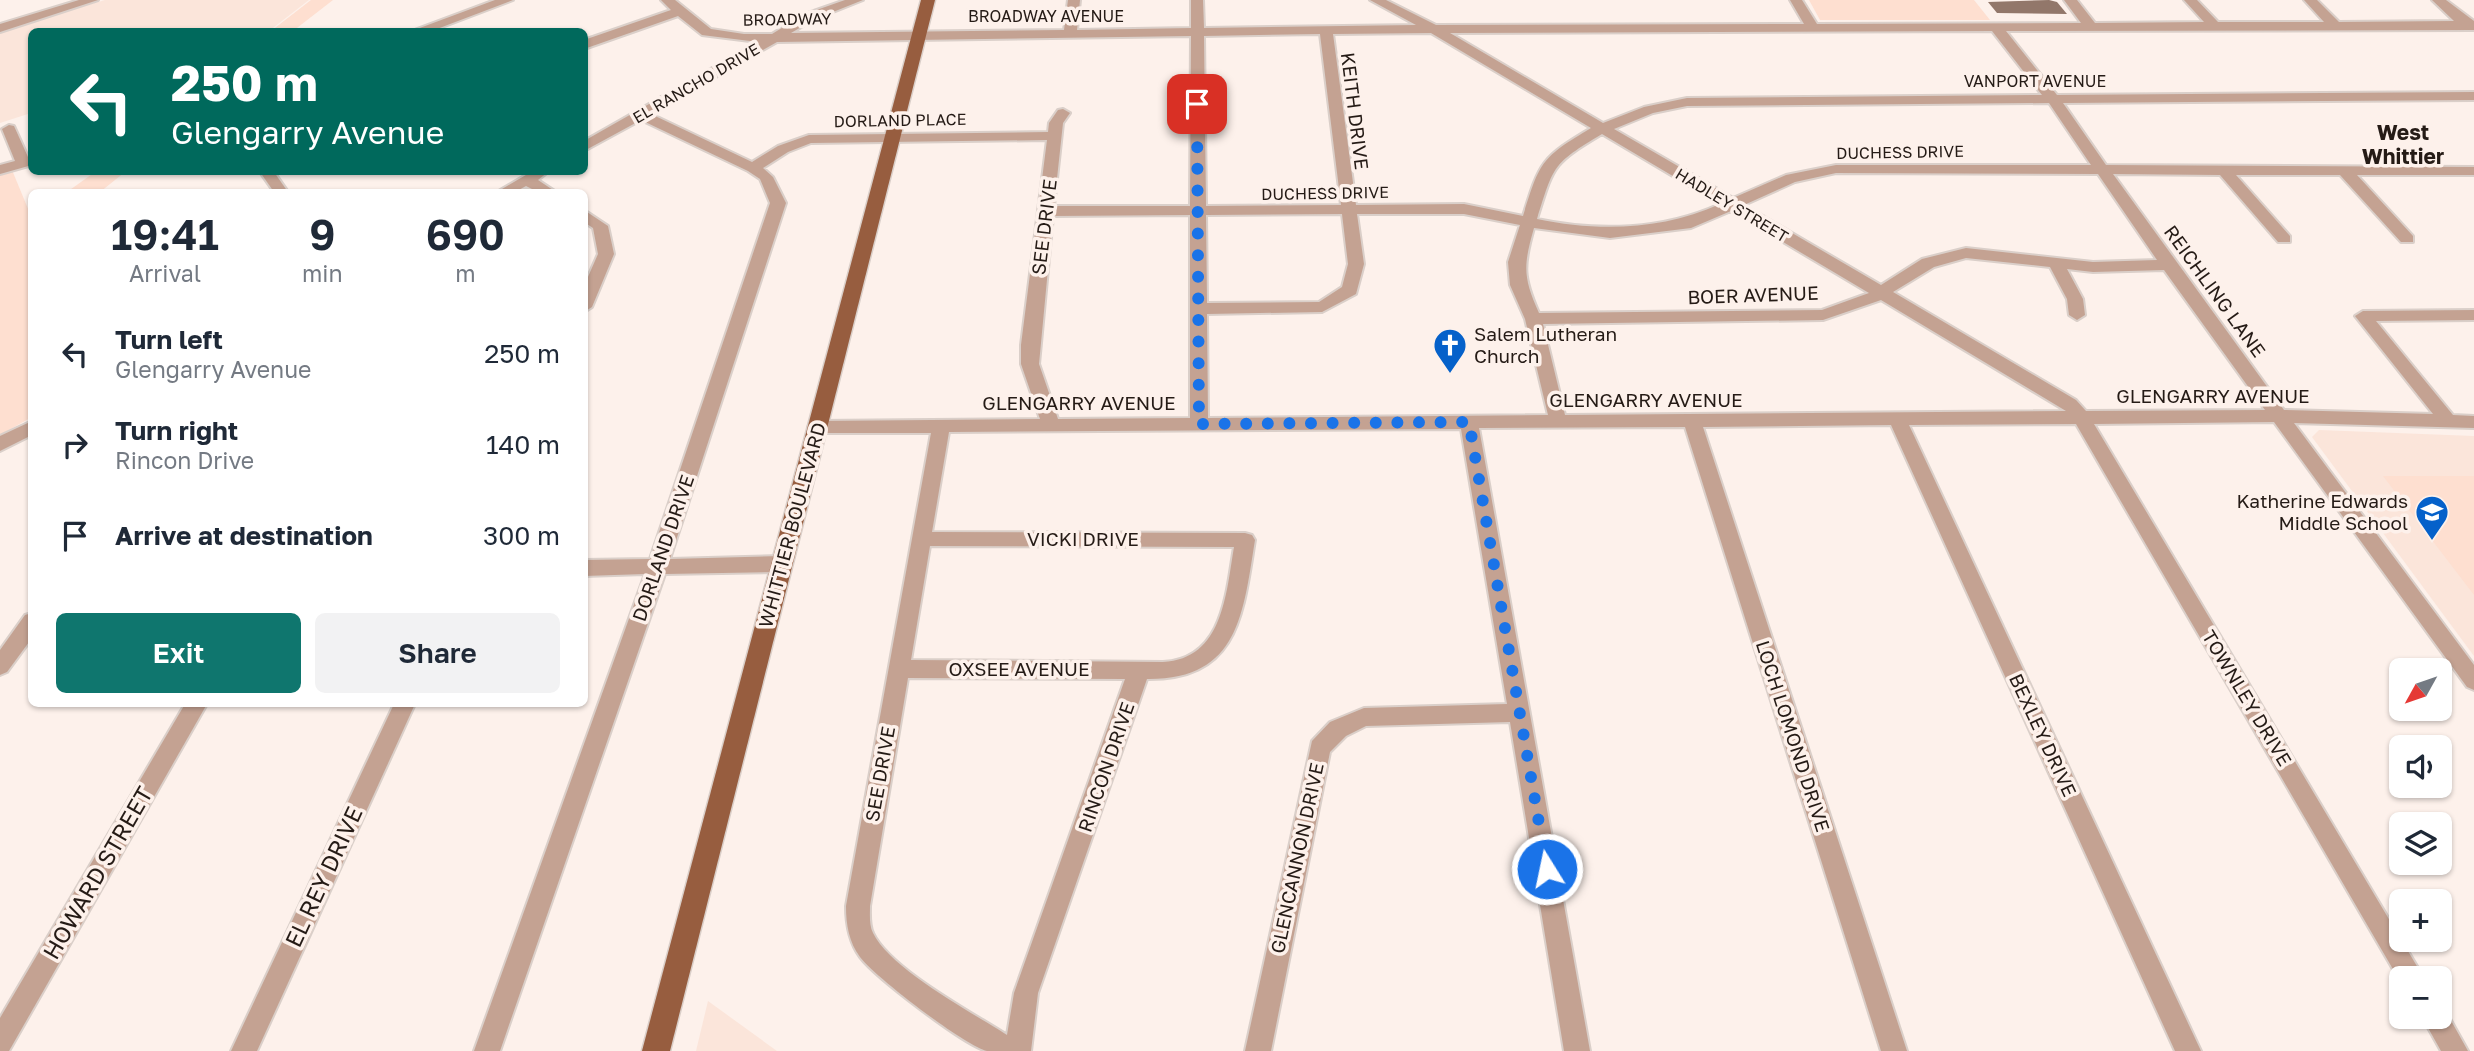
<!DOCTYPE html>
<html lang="en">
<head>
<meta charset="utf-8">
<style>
	:root { --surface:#fff; --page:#f2f2f3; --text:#1f2937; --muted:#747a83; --accent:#0f766e }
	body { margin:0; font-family:"Golos Text",sans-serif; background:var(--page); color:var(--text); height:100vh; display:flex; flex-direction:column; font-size:26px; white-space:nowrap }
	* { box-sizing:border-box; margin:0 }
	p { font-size:23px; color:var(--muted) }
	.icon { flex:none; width:38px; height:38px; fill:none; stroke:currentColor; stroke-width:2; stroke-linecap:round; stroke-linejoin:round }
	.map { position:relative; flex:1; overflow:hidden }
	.panel { position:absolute; left:28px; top:189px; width:560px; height:518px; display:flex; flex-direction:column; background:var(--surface); border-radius:10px; box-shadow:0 2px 5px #0004 }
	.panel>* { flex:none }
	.banner { position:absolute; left:28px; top:28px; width:560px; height:147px; border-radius:10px; box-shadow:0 2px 5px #0004; background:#00695c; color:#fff; overflow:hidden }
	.needle { width:46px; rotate:230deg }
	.fabs { position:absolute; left:2389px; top:658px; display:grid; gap:14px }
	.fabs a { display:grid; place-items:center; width:63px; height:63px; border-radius:10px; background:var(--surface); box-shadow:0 2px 5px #0004; font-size:35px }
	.pin { position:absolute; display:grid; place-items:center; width:60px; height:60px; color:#fff; margin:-30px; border-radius:14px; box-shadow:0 4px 10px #0006 }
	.me { position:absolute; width:77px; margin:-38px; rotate:350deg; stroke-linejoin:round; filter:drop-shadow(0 0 5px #0008) }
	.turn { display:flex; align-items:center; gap:24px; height:147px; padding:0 28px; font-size:32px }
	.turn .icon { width:91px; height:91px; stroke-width:2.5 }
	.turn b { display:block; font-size:49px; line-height:60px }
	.eta { display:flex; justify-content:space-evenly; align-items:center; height:119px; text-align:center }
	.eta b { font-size:42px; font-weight:600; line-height:49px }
	.action { display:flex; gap:14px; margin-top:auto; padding:14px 28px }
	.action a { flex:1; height:80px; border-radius:10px; background:var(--accent); color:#fff; font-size:28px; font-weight:600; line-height:80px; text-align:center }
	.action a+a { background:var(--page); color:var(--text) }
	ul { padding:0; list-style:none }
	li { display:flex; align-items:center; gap:21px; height:91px; padding:0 28px }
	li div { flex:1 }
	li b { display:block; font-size:26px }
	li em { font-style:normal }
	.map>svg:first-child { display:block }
	.built { fill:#fbe5da }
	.green { fill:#fedfd0 }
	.building { fill:#92776a }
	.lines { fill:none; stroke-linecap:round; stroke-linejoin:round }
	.minor-casing { stroke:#dacfc9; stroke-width:4 }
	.major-casing { stroke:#dacfc9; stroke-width:3 }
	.minor { fill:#c4a292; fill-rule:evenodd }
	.major { fill:#975d3f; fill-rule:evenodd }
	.route { stroke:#1a73e8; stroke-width:12; stroke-dasharray:0 21.6 }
	.labels { text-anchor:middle; stroke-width:7; stroke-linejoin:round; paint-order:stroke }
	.far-street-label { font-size:16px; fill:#251b16; stroke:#fdf1eb }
	.street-label { font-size:19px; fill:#251b16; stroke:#fdf1eb }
	.poi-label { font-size:19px; fill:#251b16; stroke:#fdf1eb; text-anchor:start }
	.far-district-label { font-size:21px; font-weight:bold; fill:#251b16; stroke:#fdf1eb }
	.near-street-label { font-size:23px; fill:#251b16; stroke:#fdf1eb }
</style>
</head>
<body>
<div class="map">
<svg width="2474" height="1051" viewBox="0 0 2474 1051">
	<rect width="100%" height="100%" fill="#fdf1eb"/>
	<g class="built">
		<path d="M105,0H309L269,31L32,32L31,113L0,123V31Z"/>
		<path d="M2319,430L2474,436V656L2312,437Z"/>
		<path d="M708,1001L777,1051H696Z"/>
	</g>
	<g class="green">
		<path d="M311,0H333L293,31H271Z"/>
		<path d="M1809,0H1974L1990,20H1820Z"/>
		<path d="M12,170L31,216L32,417L0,435V173Z"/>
		<path d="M95,172H125L100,192H67Z"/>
		<path d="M2383,476H2474V595Z"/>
	</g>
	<path class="building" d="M2049,0L2057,2L2067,14L1997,13L1988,2Z"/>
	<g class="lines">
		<defs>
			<g id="minor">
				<path d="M79,0H98L0,32V24Z"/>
				<path d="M495,0H513L429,32H409Z"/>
				<path d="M661,0H675L711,29L744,34H772L790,23L791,19L845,0H863L813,20L791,33L1064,30L1068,0H1080L1077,30L1191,28V0H1203L1204,28L1416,25L1370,0H1386L1436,25L1804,24L1790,0H1802L1817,24L2081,23L2064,0H2077L2095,23L2204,22L2184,0H2197L2218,22H2324L2304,0H2317L2339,22L2454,21L2432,0H2446L2474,21V30L2006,31L2057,95L2474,92V100L2063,103L2106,165L2474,167V175H2357L2413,236V242H2401L2340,175H2236L2290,236V242H2278L2220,175L2113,174L2284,410L2433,414L2355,316L2363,311L2474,310V320L2376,321L2453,415L2474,416V428L2294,423L2474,665V690L2467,687L2274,422L2094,424L2424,978H2401V983L2076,424L1909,425L2201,1051H2175L1891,425L1703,427L1907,1051H1881L1685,427L1479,428L1590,1051H1564L1510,722L1366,726L1346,736L1330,752L1271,1051H1245L1312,741L1330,722L1364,708L1507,704L1461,429L949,432L932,532L1245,533L1252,535L1255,540C1243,614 1239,680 1147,679L1038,993L1031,1051C1017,1051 1000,1051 987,1051C965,1046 875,977 860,957C849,942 846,925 846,906L931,433H817L808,427L817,421L1040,419L1021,364V345L1047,140L811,143L788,152L763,168L773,177L786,203L670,559L781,556L788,559L791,564L788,569L781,572L665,574L500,1051H474L645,574L584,576V560L650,559L770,203L760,179L748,171L641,120L584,151V141L758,42L702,35L678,16L584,49V40L671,10ZM1992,31L2042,95L1687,98L1644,107L1603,123L1450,33ZM1431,33L1591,128C1541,158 1540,161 1523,216L1464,204L1356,205L1333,34ZM1320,34L1341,205L1206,206L1204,36ZM1191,36L1190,206H1054L1063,123L1070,113L1063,109L1058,110L1049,123L1048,132L809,135L778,146L752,162L651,114L777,42ZM2049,103L2091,165H1836L1786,175L1733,198L1614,129L1653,113L1687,106ZM1602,134L1720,204C1663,230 1598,232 1537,219C1554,165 1552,164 1602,134ZM1836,173L2098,174L2157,260L2093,262L1966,248L1922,259L1881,285L1744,205L1795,182ZM1731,211L1869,293L1822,310L1539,313C1523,277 1523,266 1534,228L1610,238L1691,228ZM1342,214L1348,264L1342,287L1319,302L1207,303L1206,215ZM1357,214H1464L1520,225L1508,262L1510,285L1525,319L1548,415L1208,418L1207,314L1322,312L1356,294L1364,264ZM1190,215V418L1058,419L1039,364L1053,216ZM1966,258L2050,267L2067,299L2069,315L2077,320L2085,315L2083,299L2067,269L2093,272L2164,270L2265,410L2086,411L2076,400L1893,292L1934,267ZM1881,300L2066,411L1565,415L1543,324L1823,320ZM930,546L1234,547C1226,594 1223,659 1163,662L911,660ZM908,678L1125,679L1014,993L1007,1035C973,1013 890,969 873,933C869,925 870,915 870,906Z"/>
				<path d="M9,125L14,126L28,157L32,156V165L0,174V165L15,161L2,129Z"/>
				<path d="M260,172H274L288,192H274Z"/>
				<path d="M531,172H548L538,180L556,192H538L526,186L515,192H497Z"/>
				<path d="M584,210L608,226L614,254L592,307L584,312V286L598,254L593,228L584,222Z"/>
				<path d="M32,421V435L0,451V436Z"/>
				<path d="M32,613V638L7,672L0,675V650L25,615Z"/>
				<path d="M185,704H207L9,1051H0V1018Z"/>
				<path d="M394,704H415L257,1051H231Z"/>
				<path d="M2440,1006L2444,1008L2468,1051H2441L2422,1017H2440Z"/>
			</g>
			<path id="major" d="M921,0H935L670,1051H642Z"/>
		</defs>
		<use href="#minor" class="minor-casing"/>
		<use href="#major" class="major-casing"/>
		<use href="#minor" class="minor"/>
		<use href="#major" class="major"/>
	</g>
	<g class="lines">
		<path class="route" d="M1197,104L1199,424L1469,422L1547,869"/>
	</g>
	<defs>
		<symbol id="church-pin" viewBox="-11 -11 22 30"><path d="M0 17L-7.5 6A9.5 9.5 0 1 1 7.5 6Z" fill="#0561ca" stroke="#fdf1eb"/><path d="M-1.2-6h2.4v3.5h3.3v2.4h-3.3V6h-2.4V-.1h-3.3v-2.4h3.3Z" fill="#fff"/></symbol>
		<symbol id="school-pin" viewBox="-11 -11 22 30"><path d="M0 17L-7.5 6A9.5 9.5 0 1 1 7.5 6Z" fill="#0561ca" stroke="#fdf1eb"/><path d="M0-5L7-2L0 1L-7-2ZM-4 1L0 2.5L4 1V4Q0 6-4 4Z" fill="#fff"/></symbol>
	</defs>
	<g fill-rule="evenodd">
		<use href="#church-pin" x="1431" y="326" width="38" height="52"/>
		<use href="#school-pin" x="2413" y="493" width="38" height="52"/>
	</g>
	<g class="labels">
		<g class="far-street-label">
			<text x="1046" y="22">BROADWAY AVENUE</text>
			<text transform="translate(787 19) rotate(-1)" y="6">BROADWAY</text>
			<text x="2035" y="87">VANPORT AVENUE</text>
			<text transform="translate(696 83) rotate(-30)" y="6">EL RANCHO DRIVE</text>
			<text transform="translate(900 120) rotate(-1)" y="6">DORLAND PLACE</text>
			<text transform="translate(1900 152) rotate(-1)" y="6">DUCHESS DRIVE</text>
			<text transform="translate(1325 193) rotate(-1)" y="6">DUCHESS DRIVE</text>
			<text transform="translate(1732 205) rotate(31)" y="6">HADLEY STREET</text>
		</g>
		<g class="street-label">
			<text transform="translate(1355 111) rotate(83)" y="7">KEITH DRIVE</text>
			<text transform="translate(1044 227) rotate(-83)" y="7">SEE DRIVE</text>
			<text transform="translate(2215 291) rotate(54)" y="7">REICHLING LANE</text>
			<text transform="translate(1753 295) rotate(-2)" y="7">BOER AVENUE</text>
			<text x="2213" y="403">GLENGARRY AVENUE</text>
			<text x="1646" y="407">GLENGARRY AVENUE</text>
			<text x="1079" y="410">GLENGARRY AVENUE</text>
			<text transform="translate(792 525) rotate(-75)" y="7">WHITTIER BOULEVARD</text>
			<text x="1083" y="546">VICKI DRIVE</text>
			<text transform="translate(663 548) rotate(-71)" y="7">DORLAND DRIVE</text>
			<text x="1019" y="676">OXSEE AVENUE</text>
			<text transform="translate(2247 698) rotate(59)" y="7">TOWNLEY DRIVE</text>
			<text transform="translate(2043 735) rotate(65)" y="7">BEXLEY DRIVE</text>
			<text transform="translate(1793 736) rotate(72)" y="7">LOCH LOMOND DRIVE</text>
			<text transform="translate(1106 767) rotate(-71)" y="7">RINCON DRIVE</text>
			<text transform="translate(880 774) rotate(-80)" y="7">SEE DRIVE</text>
			<text transform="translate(1297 858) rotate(-78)" y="7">GLENCANNON DRIVE</text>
		</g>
		<g class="poi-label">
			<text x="1474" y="341">Salem Lutheran<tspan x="1474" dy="22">Church</tspan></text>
			<text x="2408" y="508" text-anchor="end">Katherine Edwards<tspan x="2408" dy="22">Middle School</tspan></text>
		</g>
		<g class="far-district-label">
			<text x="2403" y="140">West<tspan x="2403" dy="24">Whittier</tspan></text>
		</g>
		<g class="near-street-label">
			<text transform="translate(98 873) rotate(-60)" y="8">HOWARD STREET</text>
			<text transform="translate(324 877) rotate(-65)" y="8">EL REY DRIVE</text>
		</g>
	</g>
</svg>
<div class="fabs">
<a><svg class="needle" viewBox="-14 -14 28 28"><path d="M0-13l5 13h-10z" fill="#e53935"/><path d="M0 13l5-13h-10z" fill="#747a83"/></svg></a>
<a><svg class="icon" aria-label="sound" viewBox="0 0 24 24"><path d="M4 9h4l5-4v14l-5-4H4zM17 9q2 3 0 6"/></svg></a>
<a><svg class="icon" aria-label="layers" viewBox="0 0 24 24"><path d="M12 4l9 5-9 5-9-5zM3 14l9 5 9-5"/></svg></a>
<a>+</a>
<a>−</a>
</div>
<div class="pin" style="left:1197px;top:104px;background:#d93025"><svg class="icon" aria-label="arrive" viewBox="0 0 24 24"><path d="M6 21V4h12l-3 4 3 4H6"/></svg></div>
<svg class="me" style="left:1547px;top:869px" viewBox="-20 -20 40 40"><circle r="17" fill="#1a73e8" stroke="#fff" stroke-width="3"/><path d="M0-11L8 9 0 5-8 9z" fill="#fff"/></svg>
<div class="banner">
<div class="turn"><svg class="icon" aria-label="left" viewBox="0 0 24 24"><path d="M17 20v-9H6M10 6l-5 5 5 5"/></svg><div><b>250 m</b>Glengarry Avenue</div></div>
</div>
<section class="panel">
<div class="eta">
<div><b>19:41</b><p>Arrival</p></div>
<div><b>9</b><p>min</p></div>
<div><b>690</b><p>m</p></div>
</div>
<ul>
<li><svg class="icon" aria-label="left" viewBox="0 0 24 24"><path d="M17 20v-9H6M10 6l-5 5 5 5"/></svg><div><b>Turn left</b><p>Glengarry Avenue</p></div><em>250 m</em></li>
<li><svg class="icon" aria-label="right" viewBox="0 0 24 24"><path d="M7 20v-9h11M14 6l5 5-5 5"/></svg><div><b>Turn right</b><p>Rincon Drive</p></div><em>140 m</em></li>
<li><svg class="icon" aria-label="arrive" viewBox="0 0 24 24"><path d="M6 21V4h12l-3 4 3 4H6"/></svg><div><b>Arrive at destination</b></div><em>300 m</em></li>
</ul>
<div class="action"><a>Exit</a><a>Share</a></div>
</section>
</div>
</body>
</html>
